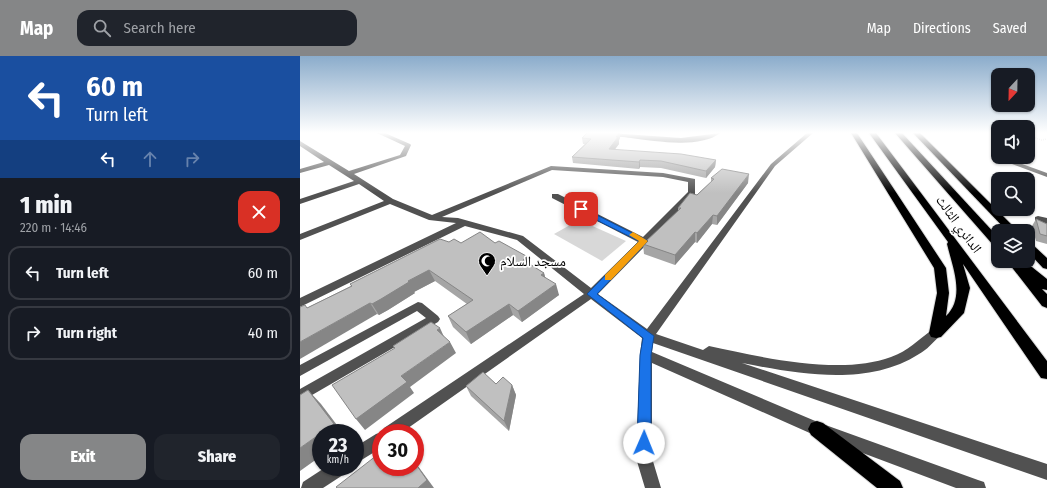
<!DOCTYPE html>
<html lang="en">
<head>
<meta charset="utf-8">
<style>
	:root { --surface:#171b24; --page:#20242c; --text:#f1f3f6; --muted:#9ea1a6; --line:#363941; --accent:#858687 }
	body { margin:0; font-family:"Fira Sans Condensed","Noto Naskh Arabic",sans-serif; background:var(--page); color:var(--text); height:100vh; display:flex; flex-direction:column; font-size:15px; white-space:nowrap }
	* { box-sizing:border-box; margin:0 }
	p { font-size:13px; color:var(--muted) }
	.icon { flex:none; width:22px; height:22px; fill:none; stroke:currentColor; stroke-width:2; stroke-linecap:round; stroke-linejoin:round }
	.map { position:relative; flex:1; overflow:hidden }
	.side { display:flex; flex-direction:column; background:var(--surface); width:300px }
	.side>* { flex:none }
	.hud { background:#1a4fa0; color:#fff; overflow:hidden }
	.needle { width:26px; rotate:202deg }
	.tools { position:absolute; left:691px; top:12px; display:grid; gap:8px }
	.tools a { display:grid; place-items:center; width:44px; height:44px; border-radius:8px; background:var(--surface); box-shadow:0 1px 3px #0004; font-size:20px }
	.speed { position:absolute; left:12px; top:368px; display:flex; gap:8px; font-size:20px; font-weight:700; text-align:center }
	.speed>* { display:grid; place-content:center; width:52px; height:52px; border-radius:50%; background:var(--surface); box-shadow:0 1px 3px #0004; line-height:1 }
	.speed small { font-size:10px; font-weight:400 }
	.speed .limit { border:6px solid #d22; background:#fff; color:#111 }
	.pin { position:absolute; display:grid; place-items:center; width:34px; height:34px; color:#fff; margin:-17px; border-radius:8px; box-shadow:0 2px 6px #0006 }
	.me { position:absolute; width:44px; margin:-22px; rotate:1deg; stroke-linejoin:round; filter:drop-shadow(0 0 3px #0008) }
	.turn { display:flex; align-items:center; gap:14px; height:84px; padding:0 20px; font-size:18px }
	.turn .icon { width:52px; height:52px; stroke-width:2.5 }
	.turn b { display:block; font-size:28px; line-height:34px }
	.lanes { display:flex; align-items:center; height:38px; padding:0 20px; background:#0003; justify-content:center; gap:20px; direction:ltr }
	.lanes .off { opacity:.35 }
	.round { display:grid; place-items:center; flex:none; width:42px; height:42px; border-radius:12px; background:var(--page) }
	.summary { display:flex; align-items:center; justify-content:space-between; height:68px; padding:0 20px }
	h1 { font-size:24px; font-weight:800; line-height:30px }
	.button { display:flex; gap:8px; margin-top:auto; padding:8px 20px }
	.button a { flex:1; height:46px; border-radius:12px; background:var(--accent); color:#fff; font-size:16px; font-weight:800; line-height:46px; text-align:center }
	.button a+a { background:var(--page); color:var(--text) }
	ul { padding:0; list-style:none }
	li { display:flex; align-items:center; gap:12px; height:54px; margin:0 8px 6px; padding:0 12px; border:2px solid var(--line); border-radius:12px }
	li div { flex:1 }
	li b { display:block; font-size:15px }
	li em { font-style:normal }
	header { display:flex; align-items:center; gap:24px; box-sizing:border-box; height:56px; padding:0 20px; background:var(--accent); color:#fff }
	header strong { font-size:19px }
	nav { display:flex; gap:22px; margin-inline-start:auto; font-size:14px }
	.search { width:280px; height:36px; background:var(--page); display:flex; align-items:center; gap:10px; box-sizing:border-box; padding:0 14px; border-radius:12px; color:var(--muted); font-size:15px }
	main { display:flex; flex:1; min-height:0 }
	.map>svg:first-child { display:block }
	.green { fill:#d8d8d8 }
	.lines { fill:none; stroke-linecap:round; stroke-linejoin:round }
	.highway-casing { stroke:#dbdbdb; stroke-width:2 }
	.path { stroke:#737373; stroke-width:1.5; stroke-dasharray:0.5 1.5; stroke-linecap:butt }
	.minor { fill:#515151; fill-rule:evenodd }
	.highway { fill:#000; fill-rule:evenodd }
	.wall { fill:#a5a5a5 }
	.shaded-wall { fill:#868686 }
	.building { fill:#c0c0c0; stroke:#868686 }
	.route { fill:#1a73e8; stroke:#114b97 }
	.slow { fill:#f59e0b }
	.labels { text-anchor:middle; stroke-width:3.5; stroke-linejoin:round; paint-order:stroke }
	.street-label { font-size:14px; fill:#000; stroke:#fff }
	.poi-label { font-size:14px; fill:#000; stroke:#fff; text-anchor:start }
</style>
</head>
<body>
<header>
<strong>Map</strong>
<div class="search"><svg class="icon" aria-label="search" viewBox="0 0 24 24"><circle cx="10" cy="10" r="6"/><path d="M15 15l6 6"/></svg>Search here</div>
<nav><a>Map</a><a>Directions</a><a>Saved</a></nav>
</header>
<main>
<section class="side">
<div class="hud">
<div class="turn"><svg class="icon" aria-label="left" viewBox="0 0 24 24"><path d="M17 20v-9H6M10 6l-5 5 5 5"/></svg><div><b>60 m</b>Turn left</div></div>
<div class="lanes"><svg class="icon" aria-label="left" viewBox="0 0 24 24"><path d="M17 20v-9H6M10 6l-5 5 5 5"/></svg><svg class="icon off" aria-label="ahead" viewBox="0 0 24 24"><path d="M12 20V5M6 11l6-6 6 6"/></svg><svg class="icon off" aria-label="right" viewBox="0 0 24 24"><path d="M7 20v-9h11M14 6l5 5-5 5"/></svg></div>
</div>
<div class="summary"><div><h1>1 min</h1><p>220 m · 14:46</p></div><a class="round" style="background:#d93025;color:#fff"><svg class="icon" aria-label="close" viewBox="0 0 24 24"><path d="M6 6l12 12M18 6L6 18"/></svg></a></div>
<ul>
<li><svg class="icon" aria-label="left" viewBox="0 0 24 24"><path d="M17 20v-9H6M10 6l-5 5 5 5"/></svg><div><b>Turn left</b></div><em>60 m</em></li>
<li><svg class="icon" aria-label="right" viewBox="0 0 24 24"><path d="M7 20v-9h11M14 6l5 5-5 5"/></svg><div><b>Turn right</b></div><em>40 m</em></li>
</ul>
<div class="button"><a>Exit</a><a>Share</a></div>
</section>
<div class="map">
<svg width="747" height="432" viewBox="0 0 747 432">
	<rect width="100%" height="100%" fill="#fff"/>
	<path class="green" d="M279,164L326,185L302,205L254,178Z"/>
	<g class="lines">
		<defs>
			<g id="highway">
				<path d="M551,77H557L646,212L649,237L646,260C666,241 652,210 647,188L648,186L569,77H576L747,305V323L741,322L663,208L670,232L664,257L641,281L636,282L631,281L629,277L637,237L634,212Z"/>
				<path d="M595,77H602L698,181V191L694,190Z"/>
				<path d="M613,77H620L718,175H707Z"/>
				<path d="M728,187L732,188L747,202V213L743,212L728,196Z"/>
				<path d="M707,205H719L724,211H732L747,223V234L742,233L747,238V252L742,250Z"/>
				<path d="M517,365L523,367L600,425L603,432H577L511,379L508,373L511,367Z"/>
			</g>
		</defs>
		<use href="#highway" class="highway-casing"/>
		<path class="path" d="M728,79L741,84L747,83"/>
		<g class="minor">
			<path d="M77,77H85L110,88L111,89L106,100L54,118L93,143L132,159L251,110L363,117L395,123V139L298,238L347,273L471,108L507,77H513L475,110L356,278L403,294L409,290C461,301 540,320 591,301C608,295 618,284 632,274L636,273L640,274L642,277L640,280C633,286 627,294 619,298C568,331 499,318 442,307L747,408V424L353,287L352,296L520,367L678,424L684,426L686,432H656L512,378L352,307V402L361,432H345L336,402L340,299L342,282L291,243L101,377H81V392L55,408V391L76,378L82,376L84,372L284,238L217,184L165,170L0,251V242L156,167L129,164L90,148L0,184V178L84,145L59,128L0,148V143L54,125L29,109L0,117V113L24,106L0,90V85L49,115L100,99L105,90ZM252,114L363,121L388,126V136L343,181L258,138H252V142L338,186L291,232L223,180L158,162L142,161Z"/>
			<path d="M310,77L381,82L420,77C400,93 355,85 331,82C324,81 315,81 310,77Z"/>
			<path d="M714,105L747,117V121L712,108L711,107Z"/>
			<path d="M738,160L747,162V168L735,165V161Z"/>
			<path d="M118,246L122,247L138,260L140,263L138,266L0,346V333L126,262L117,255L0,320V309Z"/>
			<path d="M26,411H48L46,417L23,432H1L3,426Z"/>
		</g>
		<use href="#highway" class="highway"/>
	</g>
	<g class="wall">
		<path d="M287,77H320V82L319,84V88L314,94L416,104L415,111L406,122L361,112L340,111L339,113L273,107L272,101L285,88H283L282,82Z"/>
		<path d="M411,122L448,127L417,169L412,168L397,187L395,186L375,209L344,198L343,188L378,156V152L397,139L411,126Z"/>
		<path d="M736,163L747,168V188L736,185L732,170Z"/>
		<path d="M149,186L161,187H195L228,201L230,208L244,217L245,221L259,239L222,266L213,259L171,288L153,271L148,260L167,248L135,225L114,236L115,237L88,254L79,259L77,258L7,252L51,230L50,228Z"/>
		<path d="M196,328L212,329L216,339L209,375L171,340L166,330Z"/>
	</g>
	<g class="shaded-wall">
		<path d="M319,77H320V82L319,84V88L310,100L309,93L316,81Z"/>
		<path d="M340,104V111L339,113V106Z"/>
		<path d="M416,104L415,111L406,122V115Z"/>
		<path d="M449,118L448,127L417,169V160Z"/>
		<path d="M413,159L412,168L397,187V177Z"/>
		<path d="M395,176V186L375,209V199Z"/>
		<path d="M228,201L231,212L223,204Z"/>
		<path d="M129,214L135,225L114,236L115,237L88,254L79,259L72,248L108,225Z"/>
		<path d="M244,217L247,228L241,219Z"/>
		<path d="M256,228L259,239L222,266L218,255Z"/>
		<path d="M70,247L77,258L0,303V286Z"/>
		<path d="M209,248L213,259L171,288L166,276Z"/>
		<path d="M140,272L145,283L137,274Z"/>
		<path d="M150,286L156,297L110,331L114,337L65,374L56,363L101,320Z"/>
		<path d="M212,329L216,339L209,375L204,365Z"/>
		<path d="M8,334L21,348L43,377H21Z"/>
		<path d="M21,377V400L0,415V392Z"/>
		<path d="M115,406L134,432H118Z"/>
	</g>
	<g class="building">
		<path d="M287,77H319L316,81H318L309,93L381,98L416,104L406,115L361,105L340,104L339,106L272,101L291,83L282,82Z"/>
		<path d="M422,113L449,118L417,160L413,159L397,177L395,176L375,199L343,188L381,152H378L390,137L397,139L414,123L411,122Z"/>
		<path d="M736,163L747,168V180L740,178Z"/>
		<path d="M180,176L195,187L199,185L228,201L223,204L244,217L241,219L256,228L218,255L209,248L166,276L148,260L173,244L129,214L108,225L109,226L81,243L72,248L70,247L0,286V251L5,249L7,252L52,230L50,228L140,183L149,186L154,183L161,187Z"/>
		<path d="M131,266L140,272L137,274L150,286L101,320L107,326L56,363L32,329L95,292L93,290Z"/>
		<path d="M183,316L196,328L203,321L212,329L204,365L166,330Z"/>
		<path d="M8,334L34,368L0,392V339Z"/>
		<path d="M81,396V411H115V407L127,424L118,432H37L36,431Z"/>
	</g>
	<linearGradient id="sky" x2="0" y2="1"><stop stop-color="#8baccb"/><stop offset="0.56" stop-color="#fff"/><stop offset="1" stop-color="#fff" stop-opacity="0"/></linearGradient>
	<rect width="747" height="137" fill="url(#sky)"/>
	<path class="route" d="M281,151L348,185L297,238L354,280L351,299V387L349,392L344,394L339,392L337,387L340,299L343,282L287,238L339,185L278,155V152Z"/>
	<path class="slow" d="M333,176L348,185L311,224H305V219L339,185L329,179Z"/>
	<defs>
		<symbol id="mosque-pin" viewBox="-11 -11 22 30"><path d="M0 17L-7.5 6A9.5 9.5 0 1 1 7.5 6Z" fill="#000" stroke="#fff"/><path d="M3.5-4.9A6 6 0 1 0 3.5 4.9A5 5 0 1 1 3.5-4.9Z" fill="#fff"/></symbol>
	</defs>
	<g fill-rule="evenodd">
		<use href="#mosque-pin" x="177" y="195" width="20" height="27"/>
	</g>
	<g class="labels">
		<g class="street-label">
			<text transform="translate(659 168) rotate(54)" y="5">الدائري الثالث</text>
		</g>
		<g class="poi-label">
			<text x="200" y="210">مسجد السلام</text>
		</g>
	</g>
</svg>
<div class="tools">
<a><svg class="needle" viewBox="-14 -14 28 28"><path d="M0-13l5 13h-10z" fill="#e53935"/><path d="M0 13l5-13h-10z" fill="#9ea1a6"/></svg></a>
<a><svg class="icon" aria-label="sound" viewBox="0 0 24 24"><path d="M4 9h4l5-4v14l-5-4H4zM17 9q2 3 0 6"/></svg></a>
<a><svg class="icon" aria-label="search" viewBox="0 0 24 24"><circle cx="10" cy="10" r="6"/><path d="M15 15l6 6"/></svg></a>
<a><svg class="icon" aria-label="layers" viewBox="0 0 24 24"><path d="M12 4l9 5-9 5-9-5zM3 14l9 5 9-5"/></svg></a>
</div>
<div class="speed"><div>23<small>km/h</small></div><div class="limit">30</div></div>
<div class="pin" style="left:281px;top:153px;background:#d93025"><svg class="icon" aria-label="arrive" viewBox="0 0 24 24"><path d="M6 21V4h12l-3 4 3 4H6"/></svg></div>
<svg class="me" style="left:344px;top:387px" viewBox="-20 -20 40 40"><circle r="19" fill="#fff"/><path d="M0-13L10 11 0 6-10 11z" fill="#1a73e8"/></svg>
</div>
</main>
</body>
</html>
